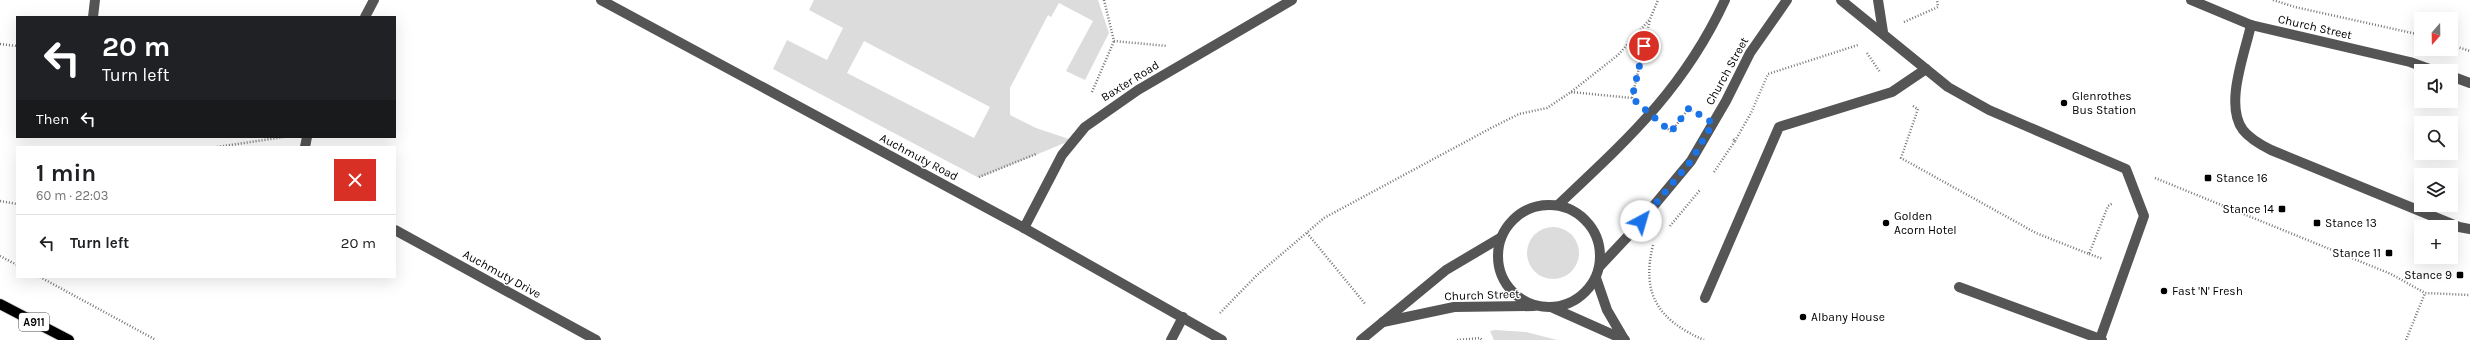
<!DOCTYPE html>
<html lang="en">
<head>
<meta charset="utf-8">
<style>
	:root { --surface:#fff; --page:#f6f6f6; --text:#202124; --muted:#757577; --line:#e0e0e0 }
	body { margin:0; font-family:Karla,sans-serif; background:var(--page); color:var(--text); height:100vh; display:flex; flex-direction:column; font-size:15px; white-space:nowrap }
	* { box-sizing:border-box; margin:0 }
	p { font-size:13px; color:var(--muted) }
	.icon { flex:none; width:22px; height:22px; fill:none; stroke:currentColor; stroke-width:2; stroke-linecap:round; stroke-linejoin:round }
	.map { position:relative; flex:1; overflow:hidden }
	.drawer { position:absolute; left:16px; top:146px; width:380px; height:132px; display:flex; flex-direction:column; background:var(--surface); border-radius:0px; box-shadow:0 4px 16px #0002 }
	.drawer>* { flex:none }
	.top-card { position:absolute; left:16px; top:16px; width:380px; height:122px; border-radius:0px; box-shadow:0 4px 16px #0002; background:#202124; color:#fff; overflow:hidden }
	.needle { width:26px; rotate:200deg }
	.controls { position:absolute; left:2414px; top:12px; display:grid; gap:8px }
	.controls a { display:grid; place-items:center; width:44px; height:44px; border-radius:0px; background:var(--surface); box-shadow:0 4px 16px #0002; font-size:20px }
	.pin { position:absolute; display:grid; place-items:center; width:34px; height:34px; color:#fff; margin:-17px; border:2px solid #fff; border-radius:50%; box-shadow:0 1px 4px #0007 }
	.me { position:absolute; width:44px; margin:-22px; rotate:39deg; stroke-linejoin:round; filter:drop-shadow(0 0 3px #0008) }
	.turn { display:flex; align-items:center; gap:14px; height:84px; padding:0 20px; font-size:18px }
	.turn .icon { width:52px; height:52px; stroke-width:2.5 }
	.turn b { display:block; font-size:28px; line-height:34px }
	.then { display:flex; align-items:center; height:38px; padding:0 20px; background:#0003; gap:8px; font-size:15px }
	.round { display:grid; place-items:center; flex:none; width:42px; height:42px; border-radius:0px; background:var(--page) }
	.headline { display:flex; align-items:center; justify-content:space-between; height:68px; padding:0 20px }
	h1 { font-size:24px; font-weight:700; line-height:30px }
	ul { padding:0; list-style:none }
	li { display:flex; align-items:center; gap:12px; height:56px; padding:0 20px; border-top:1px solid var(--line) }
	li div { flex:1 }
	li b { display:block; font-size:15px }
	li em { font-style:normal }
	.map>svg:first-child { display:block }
	.green { fill:#dcdcdc; fill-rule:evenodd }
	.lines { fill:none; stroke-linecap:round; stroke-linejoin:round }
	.major-casing { stroke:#dbdbdb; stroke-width:12 }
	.path { stroke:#777; stroke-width:2.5; stroke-dasharray:1 2; stroke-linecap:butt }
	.minor { stroke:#555; stroke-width:10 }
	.major { stroke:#000; stroke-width:10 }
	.route { stroke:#1a73e8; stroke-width:7; stroke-dasharray:0 12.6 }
	.poi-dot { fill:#000; stroke:#fff; stroke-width:1.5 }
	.labels { text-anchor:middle; stroke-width:3; stroke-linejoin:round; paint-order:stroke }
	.shield { fill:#fff; stroke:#4c4c4c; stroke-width:1 }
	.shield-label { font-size:11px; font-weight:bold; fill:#000 }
	.street-label { font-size:12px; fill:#000; stroke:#fff }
	.poi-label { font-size:12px; fill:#000; stroke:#fff; text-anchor:start }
</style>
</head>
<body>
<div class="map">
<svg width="2470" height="340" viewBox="0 0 2470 340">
	<rect width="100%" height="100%" fill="#fff"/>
	<g class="green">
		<path d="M814,0H1098L1109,33L1085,80L1066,71L1093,21L1059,3L1051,17L1048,15L1010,88V115L1036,128L1072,140L979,178L773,69L787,40L827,60L843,28L809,10ZM864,41L990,107L974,138L847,73Z"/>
		<circle cx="1553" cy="253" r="26"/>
		<path d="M1495,330L1526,332L1557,340H1494L1490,331Z"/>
	</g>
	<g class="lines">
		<defs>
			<path id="major" d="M0,304L69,340"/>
		</defs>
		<use href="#major" class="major-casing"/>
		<g class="path">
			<path d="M1104,0L1114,41L1167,46"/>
			<path d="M2273,0L2295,7L2421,35"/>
			<path d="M1904,22L1938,7L1937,0"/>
			<path d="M0,44L17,46"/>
			<path d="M2451,45L2470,51"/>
			<path d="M1867,53L1880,72"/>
			<path d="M1092,92L1114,41"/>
			<path d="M1571,92L1632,98"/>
			<path d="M1632,98L1650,20"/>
			<path d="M1913,106L1918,109L1901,158L2036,233L2089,254L2108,206L2113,203"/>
			<path d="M1668,129L1671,132L1689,108L1693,111"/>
			<path d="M1735,141L1751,113L1768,74L1858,45"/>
			<path d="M217,147L284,137"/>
			<path d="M1714,172L1735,141L1732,138"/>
			<path d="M979,177L1036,154"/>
			<path d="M2155,178L2391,274L2425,293"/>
			<path d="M0,201L17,204"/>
			<path d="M1670,226L1700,190"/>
			<path d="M1307,233L1366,305"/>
			<path d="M1653,245C1641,294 1658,320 1704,340"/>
			<path d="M2089,254L2103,259"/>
			<path d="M0,256L17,265"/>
			<path d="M40,277L156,340"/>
			<path d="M1220,313L1257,275L1324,218L1493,127L1519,114L1547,108L1571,92L1618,55L1650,19L1658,0"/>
			<path d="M1457,340L1480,338L1482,340"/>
			<path d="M2406,340L2425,293L2470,295"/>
		</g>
		<g class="minor">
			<path d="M601,0L1024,228L1222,340"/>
			<path d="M1841,0L1948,87L1989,110L2126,169L2144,216L2100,339L2102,340"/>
			<path d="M1878,0L1883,32"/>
			<path d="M2191,0L2251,25L2410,62L2435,71"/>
			<path d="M93,17L95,0"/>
			<path d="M365,17L374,0"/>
			<path d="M2251,25C2245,53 2224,105 2243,130C2250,139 2261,145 2271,150L2459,227L2470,229"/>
			<path d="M2451,76L2470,83"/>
			<path d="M305,147L307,137"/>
			<circle cx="1549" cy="256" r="51"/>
			<path d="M1558,205C1628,139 1684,89 1725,0"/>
			<path d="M1024,228L1062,155L1085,127L1138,90L1292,0"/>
			<path d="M395,230L596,340"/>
			<path d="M1600,266L1631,233L1691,161L1726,101L1750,53L1787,0"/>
			<path d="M1596,278L1607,310L1624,339"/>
			<path d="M1959,287L2100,339"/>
			<path d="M1705,298L1779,127L1892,92L1926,69"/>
			<path d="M1553,308L1625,340"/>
			<path d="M1383,322L1454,307L1534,306"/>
			<path d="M1171,340L1183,317"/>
			<path d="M1361,340L1446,270L1500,238"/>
		</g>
		<use href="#major" class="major"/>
	</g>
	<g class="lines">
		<path class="route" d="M1641,221L1691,161L1713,123L1689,108L1671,132L1632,98L1644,46"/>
	</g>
	<g class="poi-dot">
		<circle cx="2064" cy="103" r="4"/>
		<rect x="2204" y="174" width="8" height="8" rx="2"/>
		<rect x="2278" y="205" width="8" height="8" rx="2"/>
		<circle cx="1886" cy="223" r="4"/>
		<rect x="2313" y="219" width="8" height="8" rx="2"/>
		<rect x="2385" y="249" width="8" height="8" rx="2"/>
		<rect x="2456" y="271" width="8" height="8" rx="2"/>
		<circle cx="2164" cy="291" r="4"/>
		<circle cx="1803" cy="317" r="4"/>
	</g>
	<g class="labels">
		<rect class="shield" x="19" y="313" width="30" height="18" rx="3"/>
		<g class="shield-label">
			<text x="34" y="326">A911</text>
		</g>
		<g class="street-label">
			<text transform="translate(2315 27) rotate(13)" y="4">Church Street</text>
			<text transform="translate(1727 71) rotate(-61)" y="4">Church Street</text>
			<text transform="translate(1130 81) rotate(-32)" y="4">Baxter Road</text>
			<text transform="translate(919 157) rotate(28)" y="4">Auchmuty Road</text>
			<text transform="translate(502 274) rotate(29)" y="4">Auchmuty Drive</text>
			<text transform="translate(1482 295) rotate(-2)" y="4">Church Street</text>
		</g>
		<g class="poi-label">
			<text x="2072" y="100">Glenrothes<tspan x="2072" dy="14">Bus Station</tspan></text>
			<text x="2216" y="182">Stance 16</text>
			<text x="2274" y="213" text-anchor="end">Stance 14</text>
			<text x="1894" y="220">Golden<tspan x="1894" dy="14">Acorn Hotel</tspan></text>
			<text x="2325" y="227">Stance 13</text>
			<text x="2381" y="257" text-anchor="end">Stance 11</text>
			<text x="2452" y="279" text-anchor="end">Stance 9</text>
			<text x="2172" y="295">Fast 'N' Fresh</text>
			<text x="1811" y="321">Albany House</text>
		</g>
	</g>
</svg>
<div class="controls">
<a><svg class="needle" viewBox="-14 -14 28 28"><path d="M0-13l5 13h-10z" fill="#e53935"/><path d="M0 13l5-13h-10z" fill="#757577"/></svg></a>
<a><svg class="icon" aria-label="sound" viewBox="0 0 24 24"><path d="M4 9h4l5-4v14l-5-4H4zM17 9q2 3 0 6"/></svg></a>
<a><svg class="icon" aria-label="search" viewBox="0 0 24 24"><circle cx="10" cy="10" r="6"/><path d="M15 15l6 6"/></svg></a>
<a><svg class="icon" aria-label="layers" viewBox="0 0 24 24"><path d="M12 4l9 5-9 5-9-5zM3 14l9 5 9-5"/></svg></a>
<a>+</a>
</div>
<div class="pin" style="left:1644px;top:46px;background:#d93025"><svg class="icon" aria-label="arrive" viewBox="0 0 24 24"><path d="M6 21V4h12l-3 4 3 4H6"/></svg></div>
<svg class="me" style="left:1641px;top:221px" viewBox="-20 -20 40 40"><circle r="19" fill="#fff"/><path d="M0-13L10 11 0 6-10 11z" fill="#1a73e8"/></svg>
<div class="top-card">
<div class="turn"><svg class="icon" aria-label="left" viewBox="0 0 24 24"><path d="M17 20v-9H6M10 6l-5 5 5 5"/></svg><div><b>20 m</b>Turn left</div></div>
<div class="then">Then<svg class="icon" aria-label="left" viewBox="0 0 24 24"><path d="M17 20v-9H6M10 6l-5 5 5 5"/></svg></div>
</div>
<section class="drawer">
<div class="headline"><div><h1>1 min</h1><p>60 m · 22:03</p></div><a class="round" style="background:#d93025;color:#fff"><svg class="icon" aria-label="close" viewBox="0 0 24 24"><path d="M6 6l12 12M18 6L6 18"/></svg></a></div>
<ul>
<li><svg class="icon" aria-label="left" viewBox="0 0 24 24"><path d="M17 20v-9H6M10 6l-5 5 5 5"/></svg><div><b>Turn left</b></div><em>20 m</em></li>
</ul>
</section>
</div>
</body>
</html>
